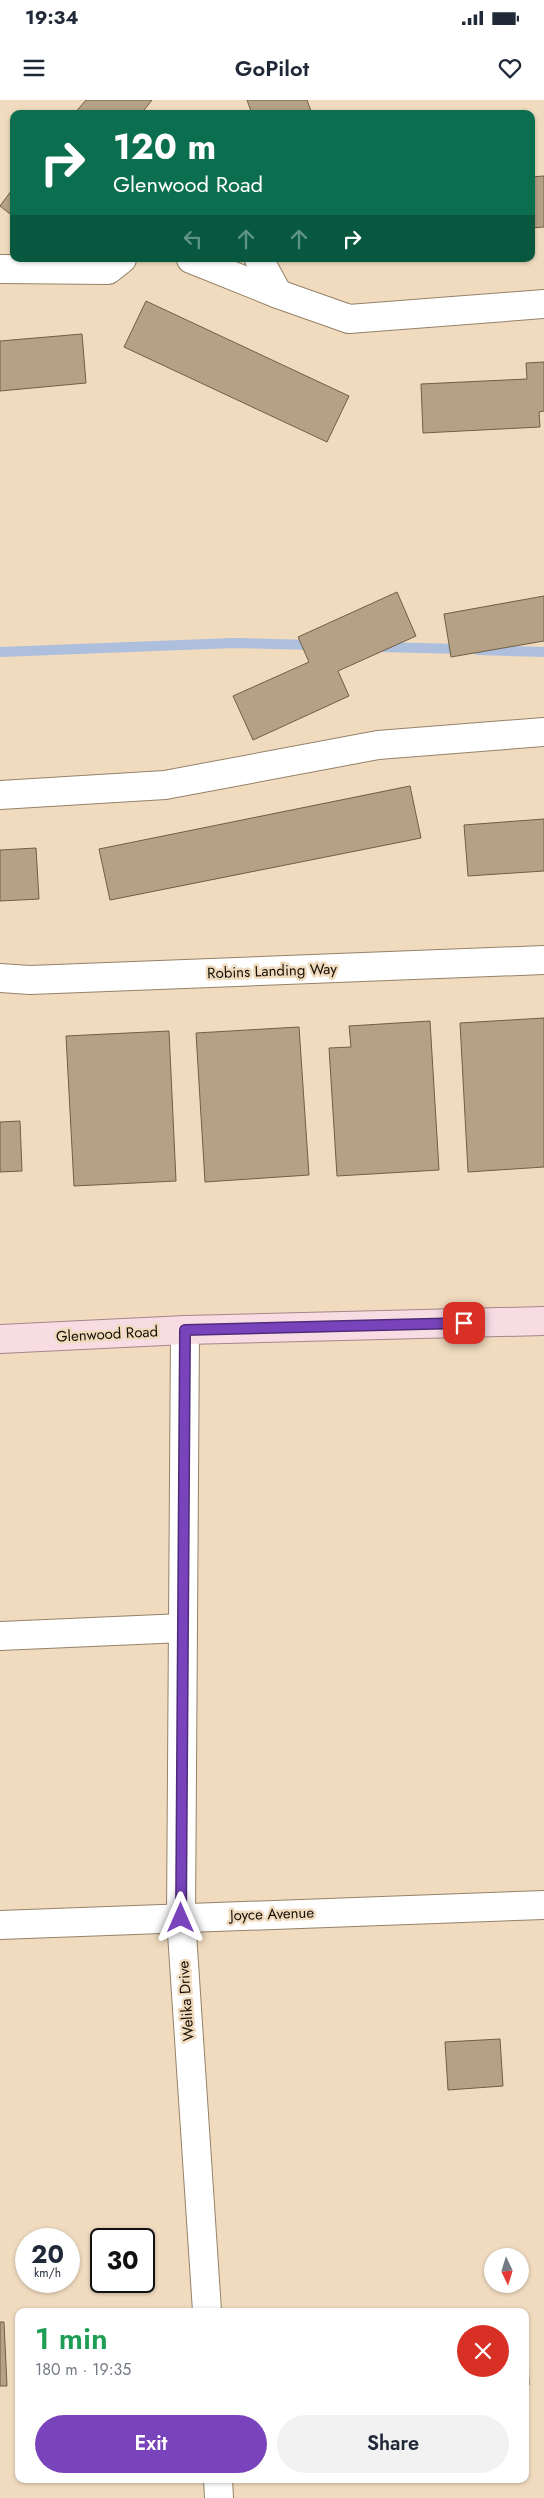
<!DOCTYPE html>
<html lang="en">
<head>
<meta charset="utf-8">
<style>
	:root { --surface:#fff; --page:#f2f2f3; --text:#1f2937; --muted:#747a83; --accent:#7944bb }
	body { margin:0; font-family:Jost,sans-serif; background:var(--page); color:var(--text); height:100vh; display:flex; flex-direction:column; font-size:19px; white-space:nowrap }
	* { box-sizing:border-box; margin:0 }
	p { font-size:16px; color:var(--muted) }
	.icon { flex:none; width:28px; height:28px; fill:none; stroke:currentColor; stroke-width:2; stroke-linecap:round; stroke-linejoin:round }
	.map { position:relative; flex:1; overflow:hidden }
	.panel { position:absolute; left:15px; top:2208px; width:514px; height:175px; display:flex; flex-direction:column; background:var(--surface); border-radius:10px; box-shadow:0 1px 4px #0004 }
	.panel>* { flex:none }
	.hud { position:absolute; left:10px; top:10px; width:525px; height:152px; border-radius:10px; box-shadow:0 1px 4px #0004; background:#0b6e4f; color:#fff; overflow:hidden }
	.needle { width:32px; rotate:176deg }
	.fabs { position:absolute; left:484px; top:2148px; display:grid; gap:10px }
	.fabs a { display:grid; place-items:center; width:45px; height:45px; border-radius:50%; background:var(--surface); box-shadow:0 1px 4px #0004; font-size:25px }
	.speed { position:absolute; left:15px; top:2128px; display:flex; gap:10px; font-size:25px; font-weight:700; text-align:center }
	.speed>* { display:grid; place-content:center; width:65px; height:65px; border-radius:50%; background:var(--surface); box-shadow:0 1px 4px #0004; line-height:1 }
	.speed small { font-size:12px; font-weight:400 }
	.speed .limit { border:2px solid #111; border-radius:8px; background:#fff; color:#111 }
	.pin { position:absolute; display:grid; place-items:center; width:42px; height:42px; color:#fff; margin:-21px; border-radius:10px; box-shadow:0 2px 8px #0006 }
	.me { position:absolute; width:55px; margin:-28px; rotate:0deg; stroke-linejoin:round; filter:drop-shadow(0 0 4px #0008) }
	.turn { display:flex; align-items:center; gap:18px; height:105px; padding:0 20px; font-size:22px }
	.turn .icon { width:65px; height:65px; stroke-width:2.5 }
	.turn b { display:block; font-size:35px; line-height:42px }
	.lanes { display:flex; align-items:center; height:48px; padding:0 20px; background:#0003; justify-content:center; gap:25px; direction:ltr }
	.lanes .off { opacity:.35 }
	.round { display:grid; place-items:center; flex:none; width:52px; height:52px; border-radius:26px; background:var(--page) }
	.headline { display:flex; align-items:center; justify-content:space-between; height:85px; padding:0 20px }
	h1 { font-size:30px; font-weight:600; line-height:38px; color:#1e9e55 }
	.cta { display:flex; gap:10px; margin-top:auto; padding:10px 20px }
	.cta a { flex:1; height:58px; border-radius:30px; background:var(--accent); color:#fff; font-size:20px; font-weight:600; line-height:58px; text-align:center }
	.cta a+a { background:var(--page); color:var(--text) }
	.status { display:flex; justify-content:space-between; align-items:center; height:35px; padding:0 25px; background:var(--surface); direction:ltr }
	.status svg { height:14px; fill:currentColor }
	header { display:flex; justify-content:space-between; align-items:center; height:65px; padding:0 20px; background:var(--surface); font-size:22px; font-weight:600 }
	.map>svg:first-child { display:block }
	.lines { fill:none; stroke-linecap:round; stroke-linejoin:round }
	.stream { stroke:#adbfdc; stroke-width:10 }
	.building { fill:#b5a186; stroke:#705e45 }
	.minor-casing { stroke:#958268; stroke-width:30 }
	.major-casing { stroke:#a5868b; stroke-width:30 }
	.minor { stroke:#fff; stroke-width:28 }
	.major { stroke:#f7dce4; stroke-width:28 }
	.route-casing { stroke:#4f2c7a; stroke-width:12 }
	.route { stroke:#7944bb; stroke-width:9 }
	.labels { text-anchor:middle; stroke-width:5; stroke-linejoin:round; paint-order:stroke }
	.street-label { font-size:15px; fill:#171006; stroke:#f0dbbf }
</style>
</head>
<body>
<div class="status"><b>19:34</b><svg viewBox="0 0 49 12"><path d="M0 12V9h3v3zM5 12V6h3v6zM10 12V3h3v9zM15 12V0h3v12zM26 1h20v11H26zM47 4h2v5h-2z"/></svg></div>
<header><svg class="icon" aria-label="menu" viewBox="0 0 24 24"><path d="M4 6h16M4 12h16M4 18h16"/></svg>GoPilot<svg class="icon" aria-label="heart" viewBox="0 0 24 24"><path d="M12 20l-8-8c-3-5 5-10 8-4 3-6 11-1 8 4z"/></svg></header>
<div class="map">
<svg width="544" height="2398" viewBox="0 0 544 2398">
	<rect width="100%" height="100%" fill="#f0dbbf"/>
	<g class="lines">
		<g class="stream">
			<path d="M378,547L463,549"/>
			<path d="M478,550L544,552"/>
			<path d="M0,552L234,543L313,545"/>
		</g>
	</g>
	<g class="building">
		<path d="M86,0H152L141,14H74Z"/>
		<path d="M247,0H307L312,14H252Z"/>
		<path d="M544,76V127L531,128V77Z"/>
		<path d="M14,87V117L0,106Z"/>
		<path d="M146,201L349,296L327,342L124,247Z"/>
		<path d="M82,234L86,283L0,291V241Z"/>
		<path d="M544,262V311L539,312L540,327L423,333L421,284L527,279L526,263Z"/>
		<path d="M397,492L416,536L338,571L349,596L253,640L233,596L309,562L298,537Z"/>
		<path d="M544,496V541L451,557L444,514Z"/>
		<path d="M410,686L421,738L110,800L99,749Z"/>
		<path d="M544,719V771L468,776L464,725Z"/>
		<path d="M36,748L39,799L0,801V750Z"/>
		<path d="M544,918V1067L468,1072L460,923Z"/>
		<path d="M430,921L439,1070L337,1076L329,948L351,947L349,926Z"/>
		<path d="M299,927L309,1075L205,1082L196,933Z"/>
		<path d="M169,931L176,1081L74,1086L66,936Z"/>
		<path d="M20,1021L22,1071L0,1072V1022Z"/>
		<path d="M500,1939L503,1986L448,1990L445,1942Z"/>
		<path d="M0,2222H4L7,2286H0Z"/>
		<path d="M527,2242L529,2285H525V2243Z"/>
	</g>
	<g class="lines">
		<defs>
			<g id="minor">
				<path d="M191,159L278,194L349,219L544,204"/>
				<path d="M259,159L278,194"/>
				<path d="M0,169L108,170L122,159"/>
				<path d="M0,695L165,685L378,645L544,632"/>
				<path d="M0,878L30,880L544,860"/>
				<path d="M185,1230L181,1818L207,2211"/>
				<path d="M0,1536L183,1528"/>
				<path d="M0,1825L544,1805"/>
				<path d="M218,2379L219,2398"/>
			</g>
			<path id="major" d="M0,1239L185,1230L544,1221"/>
		</defs>
		<use href="#minor" class="minor-casing"/>
		<use href="#major" class="major-casing"/>
		<use href="#minor" class="minor"/>
		<use href="#major" class="major"/>
	</g>
	<g class="lines">
		<defs>
			<path id="route" d="M181,1818L185,1230L464,1223"/>
		</defs>
		<use href="#route" class="route-casing"/>
		<use href="#route" class="route"/>
	</g>
	<g class="labels">
		<g class="street-label">
			<text transform="translate(272 871) rotate(-2)" y="5">Robins Landing Way</text>
			<text transform="translate(107 1234) rotate(-3)" y="5">Glenwood Road</text>
			<text transform="translate(272 1814) rotate(-2)" y="5">Joyce Avenue</text>
			<text transform="translate(186 1901) rotate(-94)" y="5">Welika Drive</text>
		</g>
	</g>
</svg>
<div class="fabs">
<a><svg class="needle" viewBox="-14 -14 28 28"><path d="M0-13l5 13h-10z" fill="#e53935"/><path d="M0 13l5-13h-10z" fill="#747a83"/></svg></a>
</div>
<div class="speed"><div>20<small>km/h</small></div><div class="limit">30</div></div>
<div class="pin" style="left:464px;top:1223px;background:#d93025"><svg class="icon" aria-label="arrive" viewBox="0 0 24 24"><path d="M6 21V4h12l-3 4 3 4H6"/></svg></div>
<svg class="me" style="left:181px;top:1818px" viewBox="-20 -20 40 40"><path d="M0-17L14 15 0 8-14 15z" fill="#7944bb" stroke="#fff" stroke-width="4"/></svg>
<div class="hud">
<div class="turn"><svg class="icon" aria-label="right" viewBox="0 0 24 24"><path d="M7 20v-9h11M14 6l5 5-5 5"/></svg><div><b>120 m</b>Glenwood Road</div></div>
<div class="lanes"><svg class="icon off" aria-label="left" viewBox="0 0 24 24"><path d="M17 20v-9H6M10 6l-5 5 5 5"/></svg><svg class="icon off" aria-label="ahead" viewBox="0 0 24 24"><path d="M12 20V5M6 11l6-6 6 6"/></svg><svg class="icon off" aria-label="ahead" viewBox="0 0 24 24"><path d="M12 20V5M6 11l6-6 6 6"/></svg><svg class="icon" aria-label="right" viewBox="0 0 24 24"><path d="M7 20v-9h11M14 6l5 5-5 5"/></svg></div>
</div>
<section class="panel">
<div class="headline"><div><h1>1 min</h1><p>180 m · 19:35</p></div><a class="round" style="background:#d93025;color:#fff"><svg class="icon" aria-label="close" viewBox="0 0 24 24"><path d="M6 6l12 12M18 6L6 18"/></svg></a></div>
<div class="cta"><a>Exit</a><a>Share</a></div>
</section>
</div>
</body>
</html>
